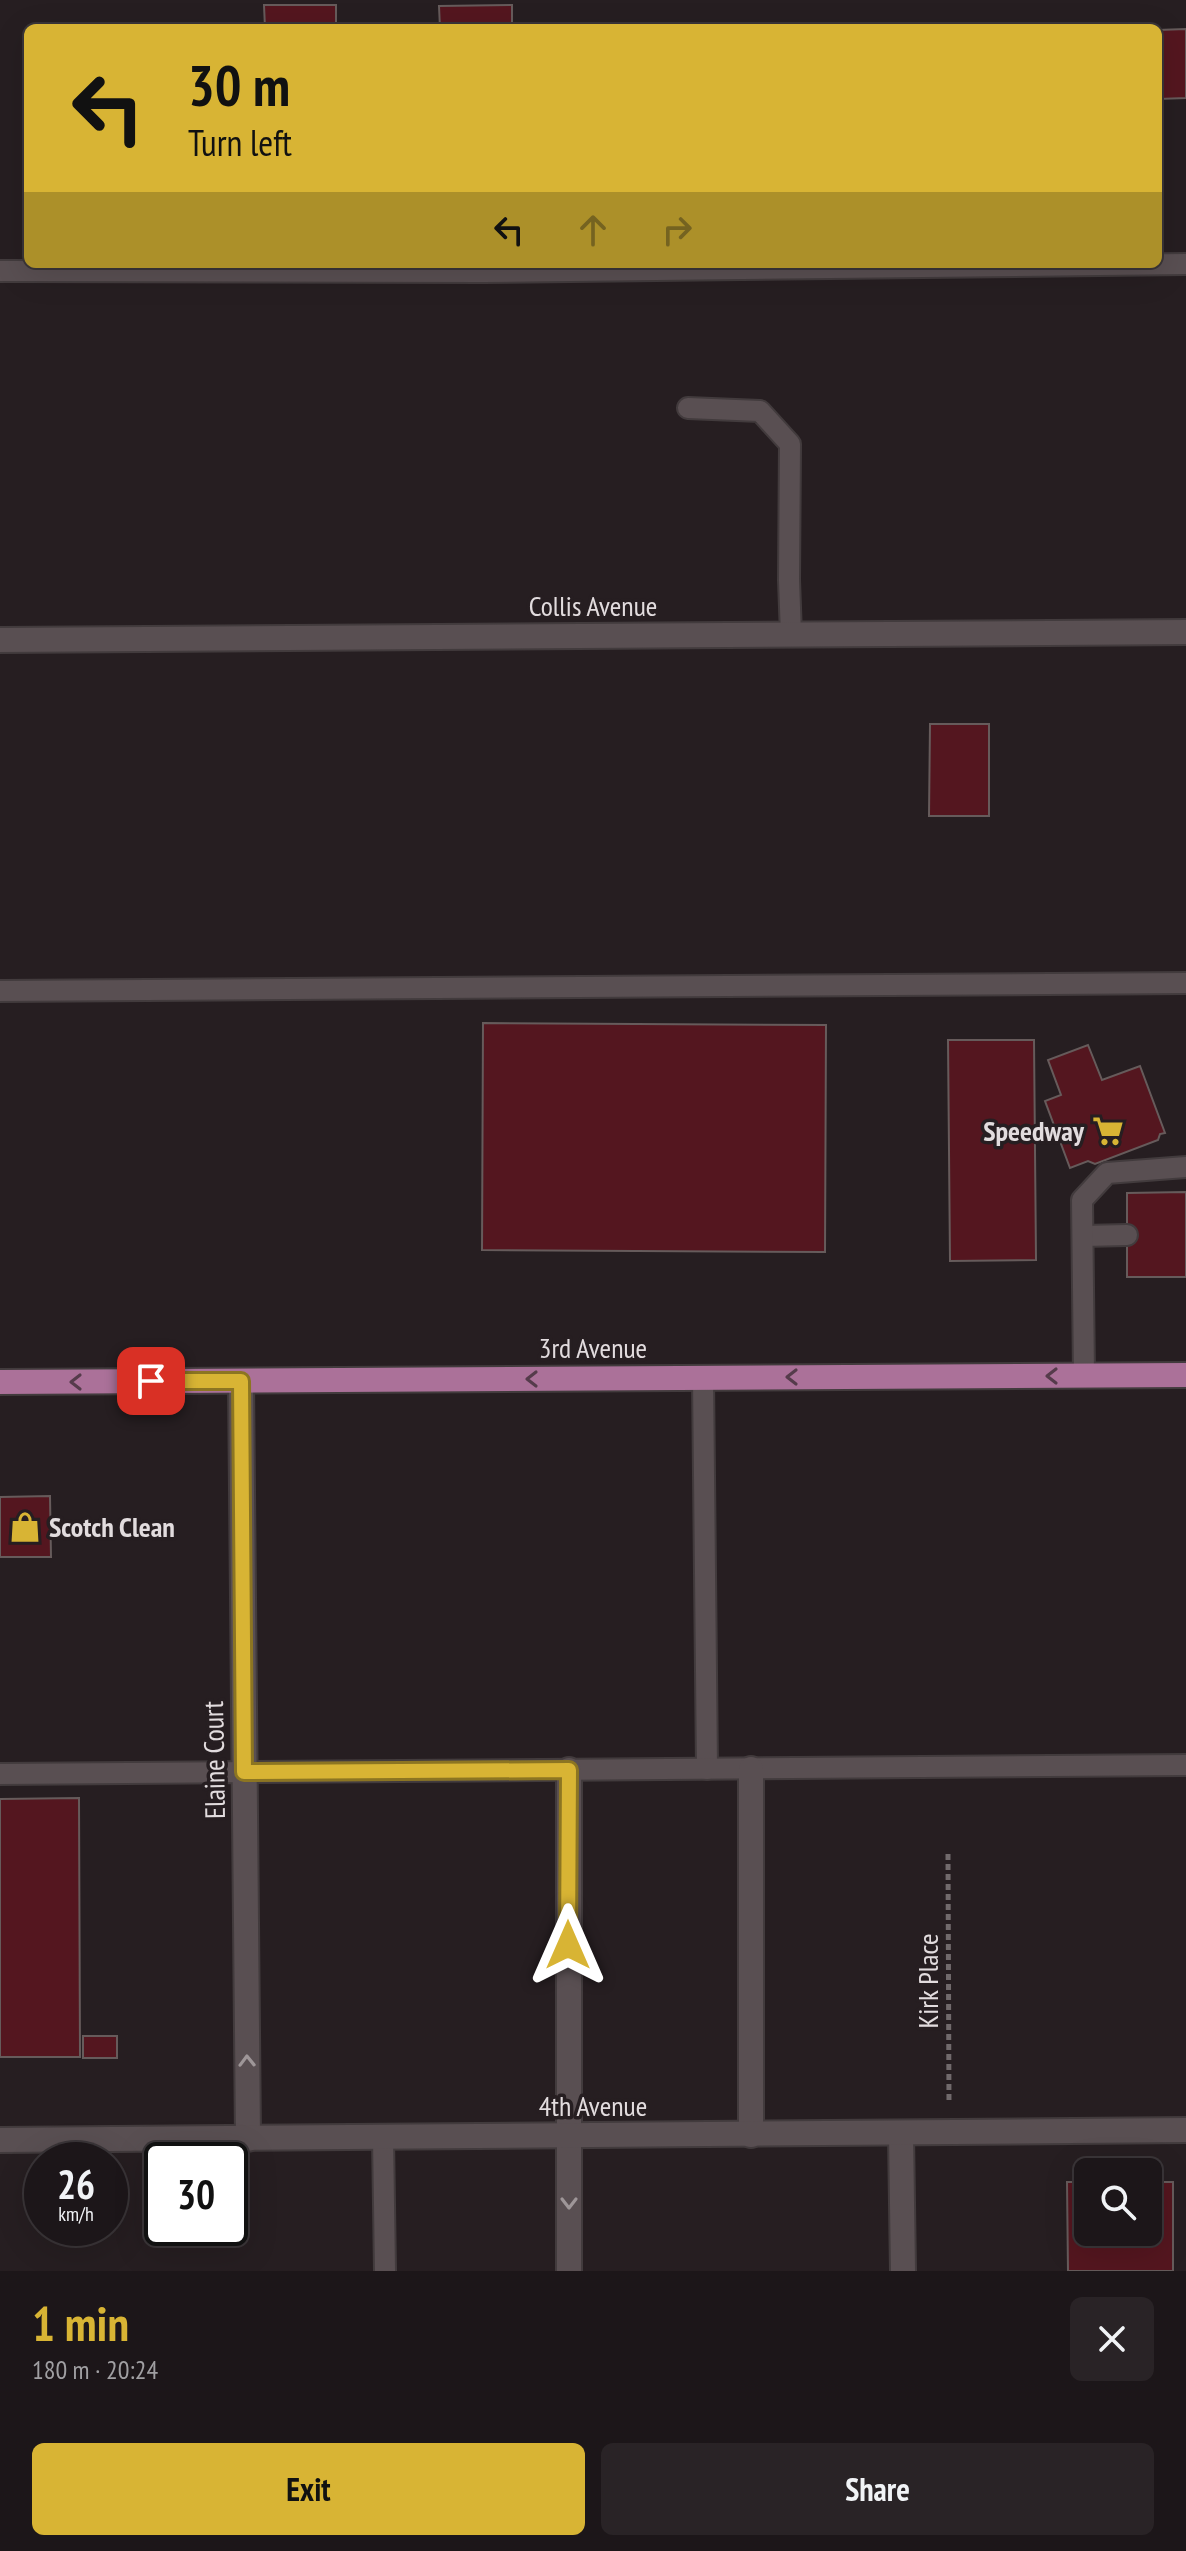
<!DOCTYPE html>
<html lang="en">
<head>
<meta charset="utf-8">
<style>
	:root { --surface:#1c1619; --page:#292326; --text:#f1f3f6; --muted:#a09fa2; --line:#3a3538; --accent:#d8b434 }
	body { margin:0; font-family:"PT Sans Narrow",sans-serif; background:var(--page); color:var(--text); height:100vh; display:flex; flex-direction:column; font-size:30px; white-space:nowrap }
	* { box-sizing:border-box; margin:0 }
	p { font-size:26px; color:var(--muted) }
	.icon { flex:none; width:44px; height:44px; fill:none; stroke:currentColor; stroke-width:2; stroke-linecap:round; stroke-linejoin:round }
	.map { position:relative; height:2271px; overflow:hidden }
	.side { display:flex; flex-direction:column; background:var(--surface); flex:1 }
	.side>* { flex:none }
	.banner { position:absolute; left:24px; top:24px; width:1138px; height:244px; border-radius:12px; box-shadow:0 8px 32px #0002,0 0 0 2px var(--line); background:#d8b434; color:#111; overflow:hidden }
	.fabs { position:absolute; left:1074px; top:2158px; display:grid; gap:16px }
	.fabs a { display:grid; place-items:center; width:88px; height:88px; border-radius:12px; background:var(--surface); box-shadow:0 8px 32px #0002,0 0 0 2px var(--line); font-size:40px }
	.speed { position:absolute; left:24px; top:2142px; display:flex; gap:16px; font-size:40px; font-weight:700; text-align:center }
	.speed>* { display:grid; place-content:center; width:104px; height:104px; border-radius:50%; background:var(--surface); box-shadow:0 8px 32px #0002,0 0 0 2px var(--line); line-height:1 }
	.speed small { font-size:20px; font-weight:400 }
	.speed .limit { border:4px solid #111; border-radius:12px; background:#fff; color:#111 }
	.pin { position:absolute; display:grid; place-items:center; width:68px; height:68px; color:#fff; margin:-34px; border-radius:16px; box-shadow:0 4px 12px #0006 }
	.me { position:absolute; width:88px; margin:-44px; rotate:0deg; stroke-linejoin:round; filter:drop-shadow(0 0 6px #0008) }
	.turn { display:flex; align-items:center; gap:28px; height:168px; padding:0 32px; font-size:36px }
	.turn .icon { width:104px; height:104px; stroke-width:2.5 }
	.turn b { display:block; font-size:56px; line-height:68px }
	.lanes { display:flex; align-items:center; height:76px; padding:0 32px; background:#0003; justify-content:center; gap:40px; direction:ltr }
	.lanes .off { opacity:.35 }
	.round { display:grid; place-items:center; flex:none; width:84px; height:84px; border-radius:12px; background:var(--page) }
	.overview { display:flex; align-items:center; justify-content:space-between; height:136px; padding:0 32px }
	h1 { font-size:48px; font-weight:800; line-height:60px; color:var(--accent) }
	.action { display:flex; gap:16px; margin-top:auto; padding:16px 32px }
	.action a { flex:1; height:92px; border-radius:12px; background:var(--accent); color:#111; font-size:32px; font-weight:800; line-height:92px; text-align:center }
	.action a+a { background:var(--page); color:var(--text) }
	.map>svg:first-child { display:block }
	.building { fill:#54161f; stroke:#665b5b; stroke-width:2 }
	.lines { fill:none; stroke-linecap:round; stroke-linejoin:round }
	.lane-casing { stroke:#423b3d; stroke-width:24 }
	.street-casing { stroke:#423b3d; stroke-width:28 }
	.primary-casing { stroke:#423b3d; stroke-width:28 }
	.path { stroke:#716a6c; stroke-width:5; stroke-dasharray:6 4; stroke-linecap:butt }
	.lane { stroke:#594f52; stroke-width:20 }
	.street { stroke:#594f52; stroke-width:24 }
	.primary { stroke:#ab7199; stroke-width:24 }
	.oneway { stroke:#553b4b }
	.oneway2 { stroke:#9e9698 }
	.route-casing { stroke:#8c7522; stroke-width:20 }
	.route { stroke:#d8b434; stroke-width:14 }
	.labels { text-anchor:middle; stroke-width:7; stroke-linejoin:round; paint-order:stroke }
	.street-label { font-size:28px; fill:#e2dcde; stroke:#261e21 }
	.poi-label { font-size:28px; font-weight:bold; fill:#e2dcde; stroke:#261e21; text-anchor:end }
</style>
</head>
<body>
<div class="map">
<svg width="1186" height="2271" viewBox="0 0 1186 2271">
	<rect width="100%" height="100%" fill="#261e21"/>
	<g class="building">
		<path d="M264,5H336V28H265Z"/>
		<path d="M512,5V28H440L439,6Z"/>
		<path d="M1186,29V98L1158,99V30Z"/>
		<path d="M930,724H989V816H929Z"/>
		<path d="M483,1023L826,1025L825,1252L482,1250Z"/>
		<path d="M948,1040H1034L1036,1260L950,1261Z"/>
		<path d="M1088,1045L1102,1080L1140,1066L1165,1133L1160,1134L1158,1140L1095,1164L1088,1161L1070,1168L1045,1101L1061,1095L1048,1060Z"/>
		<path d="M1186,1192V1277H1127V1193Z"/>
		<path d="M50,1496L51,1557H0V1497Z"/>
		<path d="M79,1798L80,2057H0V1799Z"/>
		<rect x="83" y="2036" width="34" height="22"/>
		<path d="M1067,2182H1088V2232H1148V2182H1173V2271H1068Z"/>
	</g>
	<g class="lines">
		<defs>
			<g id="lane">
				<path d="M0,271L484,272L1186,264"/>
				<path d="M688,408L760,411L790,444L789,580L791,635"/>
				<path d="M0,991L1186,983"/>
				<path d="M1083,1236L1127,1235"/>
				<path d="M1084,1375L1082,1200L1107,1173L1186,1167"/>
				<path d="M703,1377L707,1769"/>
				<path d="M0,1774L1186,1765"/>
				<path d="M383,2137L385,2271"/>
			</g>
			<g id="street">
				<path d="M0,640L1186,632"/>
				<path d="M241,1381L248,2139"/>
				<path d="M751,1769V2135"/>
				<path d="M569,1770V2271"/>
				<path d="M901,2134L903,2271"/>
				<path d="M0,2140L1186,2130"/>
			</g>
			<path id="primary" d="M0,1382L1186,1375"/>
		</defs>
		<use href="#lane" class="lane-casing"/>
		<use href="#street" class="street-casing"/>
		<use href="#primary" class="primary-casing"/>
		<path class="path" d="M948,1854L949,2104"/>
		<use href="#lane" class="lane"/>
		<use href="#street" class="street"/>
		<use href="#primary" class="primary"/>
	</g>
	<defs><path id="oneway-chevron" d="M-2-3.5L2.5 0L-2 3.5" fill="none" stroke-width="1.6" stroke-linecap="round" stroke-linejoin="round" transform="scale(2)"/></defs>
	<g class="oneway">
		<use href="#oneway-chevron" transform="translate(1052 1376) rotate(180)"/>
		<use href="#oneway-chevron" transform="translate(792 1377) rotate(180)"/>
		<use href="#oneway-chevron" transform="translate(532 1379) rotate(180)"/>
		<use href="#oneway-chevron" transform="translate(76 1382) rotate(180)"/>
	</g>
	<g class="oneway2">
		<use href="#oneway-chevron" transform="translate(247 2061) rotate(-91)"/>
		<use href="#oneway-chevron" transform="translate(569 2203) rotate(90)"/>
	</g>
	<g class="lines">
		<defs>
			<path id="route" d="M151,1381H241L244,1772L569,1770L568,1945"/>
		</defs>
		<use href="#route" class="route-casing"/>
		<use href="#route" class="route"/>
	</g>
	<defs>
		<symbol id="supermarket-bare" viewBox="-9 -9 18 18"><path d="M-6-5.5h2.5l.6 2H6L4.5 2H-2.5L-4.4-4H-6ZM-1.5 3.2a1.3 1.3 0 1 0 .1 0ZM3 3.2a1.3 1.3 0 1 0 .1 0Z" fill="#d8b434" stroke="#261e21" stroke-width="2.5" paint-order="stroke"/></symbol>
		<symbol id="shop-bare" viewBox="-9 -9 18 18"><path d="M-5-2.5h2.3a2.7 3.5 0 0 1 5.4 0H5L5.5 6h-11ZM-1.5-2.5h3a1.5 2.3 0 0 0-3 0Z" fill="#d8b434" stroke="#261e21" stroke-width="2.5" paint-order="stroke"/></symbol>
	</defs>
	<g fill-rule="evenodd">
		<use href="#supermarket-bare" x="1086" y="1109" width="44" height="44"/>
		<use href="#shop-bare" x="3" y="1505" width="44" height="44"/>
	</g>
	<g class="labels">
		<g class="street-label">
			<text x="593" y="616">Collis Avenue</text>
			<text x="593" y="1358">3rd Avenue</text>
			<text transform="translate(214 1760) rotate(-91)" y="10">Elaine Court</text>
			<text transform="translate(928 1981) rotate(-90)" y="10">Kirk Place</text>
			<text x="593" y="2116">4th Avenue</text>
		</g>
		<g class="poi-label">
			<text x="1084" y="1141">Speedway</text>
			<text x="49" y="1537" text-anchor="start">Scotch Clean</text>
		</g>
	</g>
</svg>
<div class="fabs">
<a><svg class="icon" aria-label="search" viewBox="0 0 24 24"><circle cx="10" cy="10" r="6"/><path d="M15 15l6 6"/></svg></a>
</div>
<div class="speed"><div>26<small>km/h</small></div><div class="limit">30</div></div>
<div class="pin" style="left:151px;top:1381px;background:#d93025"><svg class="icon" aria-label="arrive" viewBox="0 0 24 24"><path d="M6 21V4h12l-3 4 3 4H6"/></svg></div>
<svg class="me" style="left:568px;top:1945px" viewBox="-20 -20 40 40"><path d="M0-17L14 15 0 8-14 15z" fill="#d8b434" stroke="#fff" stroke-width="4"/></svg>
<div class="banner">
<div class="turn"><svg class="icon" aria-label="left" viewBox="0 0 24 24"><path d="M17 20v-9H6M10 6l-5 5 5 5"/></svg><div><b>30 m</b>Turn left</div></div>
<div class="lanes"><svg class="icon" aria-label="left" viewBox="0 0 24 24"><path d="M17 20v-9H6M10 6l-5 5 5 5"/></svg><svg class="icon off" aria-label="ahead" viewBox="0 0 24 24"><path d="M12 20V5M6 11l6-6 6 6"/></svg><svg class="icon off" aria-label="right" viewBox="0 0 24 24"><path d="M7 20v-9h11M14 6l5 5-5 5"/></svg></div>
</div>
</div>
<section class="side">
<div class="overview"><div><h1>1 min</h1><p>180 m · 20:24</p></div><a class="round"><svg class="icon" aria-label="close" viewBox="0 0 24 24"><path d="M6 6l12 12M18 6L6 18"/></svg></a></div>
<div class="action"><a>Exit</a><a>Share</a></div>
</section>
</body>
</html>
